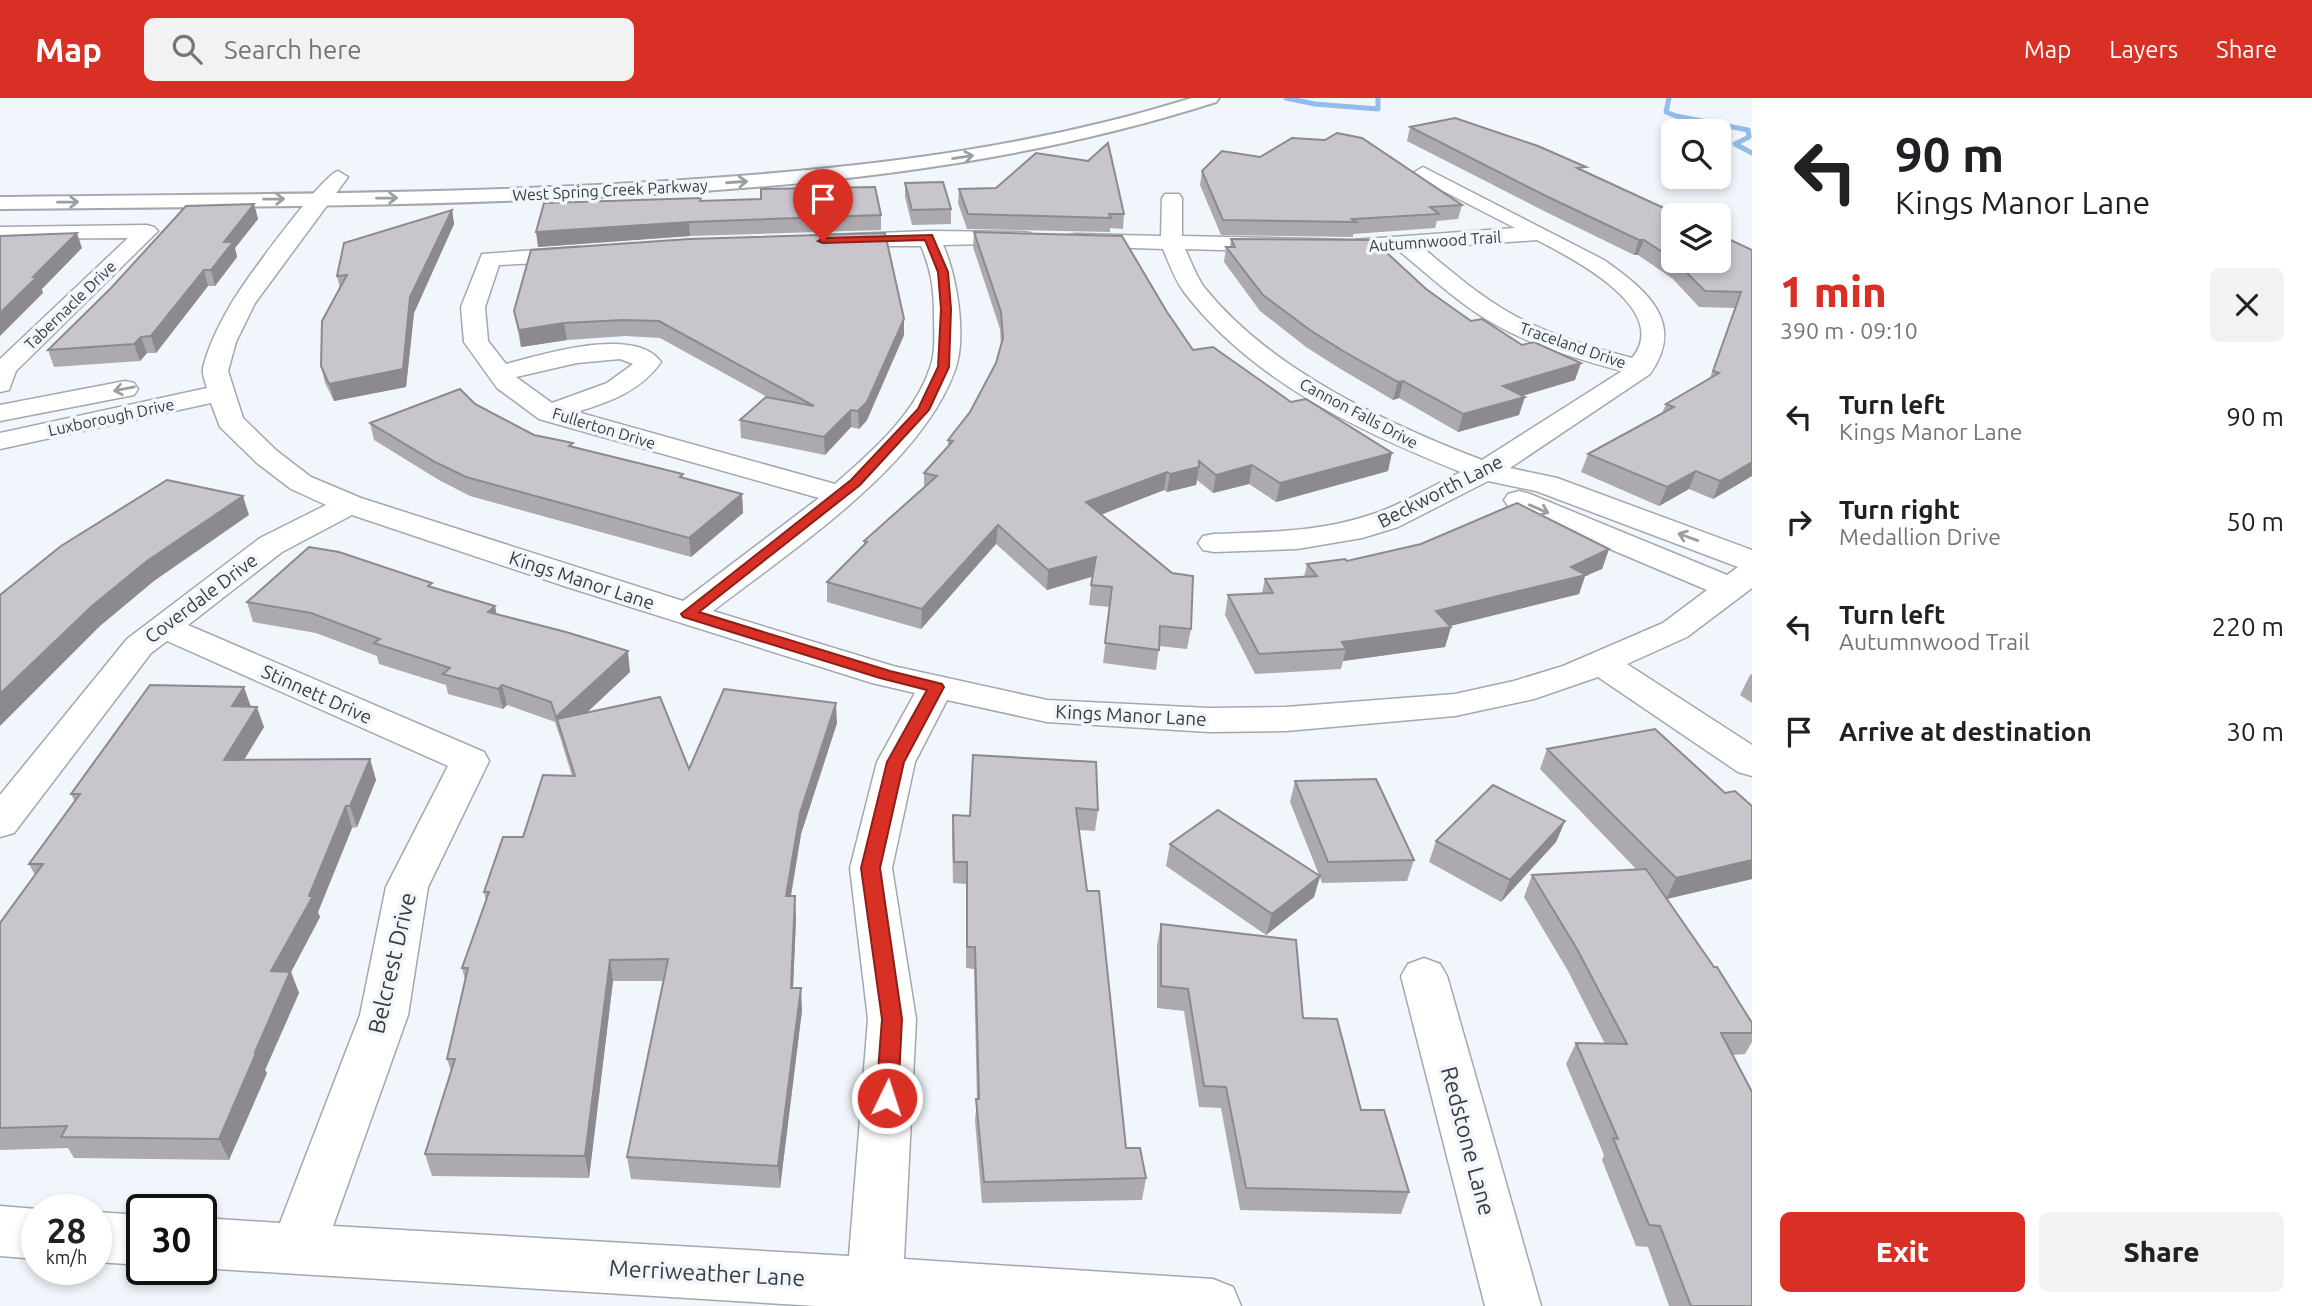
<!DOCTYPE html>
<html lang="en">
<head>
<meta charset="utf-8">
<style>
	:root { --surface:#fff; --page:#f2f2f2; --text:#202124; --muted:#757577; --accent:#d93025 }
	body { margin:0; font-family:Ubuntu,sans-serif; background:var(--page); color:var(--text); height:100vh; display:flex; flex-direction:column; font-size:26px; white-space:nowrap }
	* { box-sizing:border-box; margin:0 }
	p { font-size:23px; color:var(--muted) }
	.icon { flex:none; width:38px; height:38px; fill:none; stroke:currentColor; stroke-width:2; stroke-linecap:round; stroke-linejoin:round }
	.map { position:relative; flex:1; overflow:hidden }
	.panel { display:flex; flex-direction:column; background:var(--surface); width:560px }
	.panel>* { flex:none }
	.hud { background:#fff; color:var(--text); overflow:hidden }
	.fabs { position:absolute; left:1661px; top:21px; display:grid; gap:14px }
	.fabs a { display:grid; place-items:center; width:70px; height:70px; border-radius:10px; background:var(--surface); box-shadow:0 4px 10px #0003; font-size:35px }
	.speed { position:absolute; left:21px; top:1096px; display:flex; gap:14px; font-size:35px; font-weight:700; text-align:center }
	.speed>* { display:grid; place-content:center; width:91px; height:91px; border-radius:50%; background:var(--surface); box-shadow:0 4px 10px #0003; line-height:1 }
	.speed small { font-size:18px; font-weight:400 }
	.speed .limit { border:4px solid #111; border-radius:10px; background:#fff; color:#111 }
	.pin { position:absolute; display:grid; place-items:center; width:60px; height:60px; color:#fff; margin:-72px -30px; border-radius:50% 50% 50% 0; rotate:-45deg; box-shadow:0 0 7px #0007 }
	.pin .icon { rotate:45deg }
	.me { position:absolute; width:77px; margin:-38px; rotate:4deg; stroke-linejoin:round; filter:drop-shadow(0 0 5px #0008) }
	.turn { display:flex; align-items:center; gap:24px; height:147px; padding:0 28px; font-size:32px }
	.turn .icon { width:91px; height:91px; stroke-width:2.5 }
	.turn b { display:block; font-size:49px; line-height:60px }
	.round { display:grid; place-items:center; flex:none; width:74px; height:74px; border-radius:10px; background:var(--page) }
	.summary { display:flex; align-items:center; justify-content:space-between; height:119px; padding:0 28px }
	h1 { font-size:42px; font-weight:800; line-height:52px; color:var(--accent) }
	.action { display:flex; gap:14px; margin-top:auto; padding:14px 28px }
	.action a { flex:1; height:80px; border-radius:10px; background:var(--accent); color:#fff; font-size:28px; font-weight:800; line-height:80px; text-align:center }
	.action a+a { background:var(--page); color:var(--text) }
	ul { padding:0; list-style:none }
	li { display:flex; align-items:center; gap:21px; height:105px; padding:0 28px }
	li div { flex:1 }
	li b { display:block; font-size:26px }
	li em { font-style:normal }
	header { display:flex; align-items:center; gap:42px; box-sizing:border-box; height:98px; padding:0 35px; background:var(--accent); color:#fff }
	header strong { font-size:33px }
	nav { display:flex; gap:38px; margin-inline-start:auto; font-size:24px }
	.search { width:490px; height:63px; background:var(--page); display:flex; align-items:center; gap:18px; box-sizing:border-box; padding:0 24px; border-radius:10px; color:var(--muted); font-size:26px }
	main { display:flex; flex:1; min-height:0 }
	.map>svg:first-child { display:block }
	.lines { fill:none; stroke-linecap:round; stroke-linejoin:round }
	.stream { stroke:#93bce9; stroke-width:5 }
	.minor-casing { stroke:#a2a8ad; stroke-width:3 }
	.secondary-casing { stroke:#a2a8ad; stroke-width:4 }
	.minor { fill:#fff; fill-rule:evenodd }
	.secondary { fill:#fff; fill-rule:evenodd }
	.wall { fill:#aca9af }
	.shaded-wall { fill:#8c8a8f }
	.building { fill:#c8c5cc; stroke:#8c8a8f; stroke-width:2 }
	.oneway { stroke:#9c9e9f }
	.route { fill:#d93025; stroke:#8d1f18; stroke-width:2 }
	.labels { text-anchor:middle; stroke-width:7; stroke-linejoin:round; paint-order:stroke }
	.far-street-label { font-size:16px; fill:#3a3d3f; stroke:#f0f6fc }
	.street-label { font-size:19px; fill:#3a3d3f; stroke:#f0f6fc }
	.near-street-label { font-size:23px; fill:#3a3d3f; stroke:#f0f6fc }
</style>
</head>
<body>
<header>
<strong>Map</strong>
<div class="search"><svg class="icon" aria-label="search" viewBox="0 0 24 24"><circle cx="10" cy="10" r="6"/><path d="M15 15l6 6"/></svg>Search here</div>
<nav><a>Map</a><a>Layers</a><a>Share</a></nav>
</header>
<main>
<div class="map">
<svg width="1752" height="1208" viewBox="0 0 1752 1208">
	<rect width="100%" height="100%" fill="#f0f6fc"/>
	<g class="lines">
		<g class="stream">
			<path d="M1286,0L1315,6L1378,11V0"/>
			<path d="M1669,0L1666,14L1676,18L1748,32L1749,39L1735,46L1752,55"/>
		</g>
		<defs>
			<g id="minor">
				<path d="M1423,69L1604,162C1648,193 1686,225 1650,276L1510,370L1557,380L1752,452V490L1687,539L1627,566L1752,647V678L1738,674L1598,579L1534,601L1455,618L1286,633L1209,634L1047,624L947,602L915,664L892,770L916,921L904,1161L1213,1181L1233,1189L1241,1208H816L201,1170V1120L280,1125L360,917L386,789L448,668L167,543L151,555L14,735L0,739V697L127,541L260,440L326,407L291,391L257,365L220,329L211,305L0,351V335L207,290C205,284 202,276 203,270C208,248 220,225 231,206C243,185 322,77 338,73L348,79L255,205L236,244L228,273L243,320L277,353L311,379L361,400L683,503L819,400L539,321L497,290L464,244L461,209L482,156L578,149L586,151L589,156L586,161L578,163L499,167L485,209L488,243L506,266C541,257 635,227 661,264C641,293 609,304 577,314L835,386C871,354 914,318 930,270C936,254 934,233 934,216C934,191 931,171 921,148H835L827,147L824,142L827,137L929,133L1022,134L1030,135L1033,140L1030,145L943,147C957,178 967,239 955,272C921,368 792,452 713,513L893,568L1047,602L1209,610L1286,609L1455,596L1514,583L1563,568L1663,525L1707,492L1508,408L1504,402L1508,396L1519,393L1530,396L1727,477L1738,469L1536,393L1488,383L1398,429L1362,440L1297,451L1214,454L1203,452L1198,445L1203,438L1214,436C1268,434 1322,434 1373,416C1403,406 1432,388 1461,374C1360,334 1251,282 1184,194C1175,182 1169,165 1163,151L1076,148L1068,147L1065,142L1068,137L1076,136L1161,138L1162,100L1165,96H1179L1182,100V138L1352,142L1515,130L1416,79L1413,75ZM1537,142C1570,159 1673,211 1632,260C1591,249 1548,237 1510,215C1478,197 1451,173 1423,150ZM1185,151L1352,156L1398,152C1430,178 1460,207 1496,227C1535,249 1579,261 1622,273L1482,362C1386,325 1270,272 1204,189C1196,178 1191,163 1185,151ZM620,261L633,266L607,285L552,305L516,279L577,265ZM352,417L567,489L872,585L915,595L877,664L850,770L868,921L849,1158L333,1128L408,917L428,789L489,663L484,654L188,527L282,454Z"/>
				<path d="M147,127L154,129L158,133L154,137L16,273L9,292L0,294V261L128,140L0,141V129Z"/>
				<path d="M125,283L134,285L138,291L134,297L0,323V307Z"/>
				<path d="M1424,860L1440,866L1447,878L1541,1208H1485L1401,878L1408,866Z"/>
				<path d="M0,1108L37,1111V1161L0,1158Z"/>
				<path d="M96,1114L142,1117V1167L96,1164Z"/>
			</g>
			<path id="secondary" d="M1192,0H1219L1216,4C1007,71 791,91 573,100C382,109 191,109 0,111V99C217,96 434,97 651,84C834,73 1016,55 1192,0Z"/>
		</defs>
		<use href="#minor" class="minor-casing"/>
		<use href="#secondary" class="secondary-casing"/>
		<use href="#minor" class="minor"/>
		<use href="#secondary" class="secondary"/>
	</g>
	<g class="wall">
		<path d="M1410,29L1584,73L1673,117V163H1718L1752,152V378L1713,401L1689,391L1659,408L1581,374L1588,356L1662,315L1666,306L1710,280L1735,210L1699,209L1673,181L1638,157H1634L1544,113L1407,43Z"/>
		<path d="M1202,73L1462,107L1458,121L1437,123L1435,130L1353,136V139L1221,137L1200,87Z"/>
		<path d="M905,85L951,111V126L912,127L905,99Z"/>
		<path d="M959,91L1124,116L1123,131L1110,130V134L967,131L958,105Z"/>
		<path d="M761,101L881,117V132L690,138L538,149L701,103Z"/>
		<path d="M254,106L258,121L235,150L237,159L215,188H208L156,255H147L140,263L54,269L48,252Z"/>
		<path d="M452,112L454,126L414,215L406,289L334,303L325,285L321,268L340,191L337,178Z"/>
		<path d="M974,134L1167,214L1193,252L1388,373L1276,404L1249,386L1213,395L1197,382L1196,387L1167,394L1164,392L1101,417L1191,531L1187,551L1159,548L1156,572L1103,565L1110,509L1089,507L1092,479L1047,492L996,446L921,531L827,504V484L864,447V443L924,390V375L948,349V342L970,314L996,265L1001,247L1000,231L973,149Z"/>
		<path d="M1231,141L1426,191L1471,223L1575,282L1522,298L1519,317L1458,334L1399,300L1393,302L1339,270L1306,249L1260,213L1224,164L1226,149H1230Z"/>
		<path d="M514,213L904,237L867,322L859,331L851,329L825,357L741,340L740,322L767,299L660,240L625,238L567,242L521,249Z"/>
		<path d="M475,306L534,337L742,396L743,415L691,459L470,398L439,382L374,342L370,325Z"/>
		<path d="M1609,451L1602,471L1585,478L1579,496L1450,528L1451,529L1445,549L1343,563L1341,571L1255,576L1225,517L1228,497L1262,495L1265,481L1304,479L1307,466L1347,463Z"/>
		<path d="M433,490L630,574L586,615L689,671L837,625L801,736L791,798L796,820L793,890L802,912L780,1090L631,1081L627,1059L664,883H613L589,1080L432,1078L425,1056L451,973L447,961L465,882L462,870L486,803L484,794L523,739L572,678L560,639L555,624L507,607L503,611L448,596L446,587L379,566L377,558L316,535L253,524L247,504Z"/>
		<path d="M1752,576V605L1740,597L1750,577Z"/>
		<path d="M251,609L264,629L244,661H370L376,682L357,729L352,730L318,814L320,819L291,874L299,895L265,972L267,975L229,1062L74,1060L68,1050L0,1052V825L35,777L29,766L75,704L71,696Z"/>
		<path d="M1547,651L1752,781L1667,801L1752,925V944L1745,956L1732,957L1752,1208H1669L1648,1149L1636,1148L1602,1062L1604,1057L1566,966L1576,945L1605,946L1568,873L1524,799L1532,777L1637,772L1540,671Z"/>
		<path d="M973,657L1098,712L1095,733L1079,732L1087,793L1126,1050L1146,1080L1142,1102L982,1105L975,1023L977,1001L974,871L966,870V786L953,785L952,739L953,717L970,718Z"/>
		<path d="M1295,683L1414,762L1407,783L1322,785L1320,779L1314,799L1266,837L1166,768L1170,746L1319,777L1290,704Z"/>
		<path d="M1565,723L1556,744L1501,804L1429,764L1436,743Z"/>
		<path d="M1161,826L1303,920L1361,1012L1409,1094L1401,1116L1240,1112L1221,1010L1199,1009L1184,913L1157,910V847Z"/>
	</g>
	<g class="shaded-wall">
		<path d="M254,106L258,121L235,150L237,159L215,188L211,172L224,144Z"/>
		<path d="M452,112L454,126L414,215L406,289L334,303L329,286L410,199Z"/>
		<path d="M689,124L690,138L538,149L536,134Z"/>
		<path d="M77,135L82,150L42,191L43,195L0,238V215L33,179Z"/>
		<path d="M1639,142H1644L1638,157H1634Z"/>
		<path d="M204,172L208,188L156,255L151,238Z"/>
		<path d="M904,221V237L867,322L859,331L858,313Z"/>
		<path d="M564,225L567,242L521,249L519,232Z"/>
		<path d="M141,239L147,255L140,263L134,246Z"/>
		<path d="M1581,265L1575,282L1498,305L1503,288Z"/>
		<path d="M1403,283L1399,300L1393,302L1398,284Z"/>
		<path d="M1525,299L1519,317L1458,334L1463,316Z"/>
		<path d="M851,312V329L825,357L824,339Z"/>
		<path d="M1392,355L1388,373L1276,404L1280,385Z"/>
		<path d="M1752,364V378L1713,401L1720,383Z"/>
		<path d="M1252,367L1249,386L1213,395L1216,377Z"/>
		<path d="M1199,369L1196,387L1167,394L1170,376Z"/>
		<path d="M1696,373L1689,391L1659,408L1667,389Z"/>
		<path d="M1167,374L1164,392L1084,423L1086,404Z"/>
		<path d="M742,396L743,415L691,459L689,440Z"/>
		<path d="M243,398L249,417L154,483L100,528L0,628V596L92,508L147,463Z"/>
		<path d="M998,427L996,446L921,531L922,511Z"/>
		<path d="M1609,451L1602,471L1585,478L1579,496L1442,530L1451,529L1445,549L1343,563L1346,551L1342,544L1571,469Z"/>
		<path d="M1096,459L1093,478L1047,492L1048,472Z"/>
		<path d="M495,508L499,528L488,514Z"/>
		<path d="M628,553L630,574L562,638L557,621L560,640L556,619Z"/>
		<path d="M502,587L507,607L503,611L498,591Z"/>
		<path d="M244,589L251,609L232,608Z"/>
		<path d="M836,605L837,625L801,736L787,820L786,798L800,715Z"/>
		<path d="M257,609L264,629L232,682L224,662Z"/>
		<path d="M370,661L376,682L357,729L350,708Z"/>
		<path d="M346,708L352,730L318,814L320,819L291,874L299,895L265,972L267,975L229,1062L219,1041L255,954L271,873L309,798Z"/>
		<path d="M1565,723L1556,744L1501,804L1510,782Z"/>
		<path d="M1752,762V781L1666,801L1676,780Z"/>
		<path d="M1320,778L1314,799L1266,837L1272,816Z"/>
		<path d="M795,798L796,820L792,912L791,890Z"/>
		<path d="M610,862L613,883L589,1080L585,1058Z"/>
		<path d="M801,890L802,912L780,1090L778,1068Z"/>
	</g>
	<g class="building">
		<path d="M1455,20L1538,48L1586,69L1577,70L1679,117H1673V161L1644,142H1639L1548,99L1410,29Z"/>
		<path d="M1337,35L1362,40L1462,107L1430,109L1439,116L1352,121L1356,124L1223,122L1202,73L1222,53L1260,59L1292,40L1325,42Z"/>
		<path d="M1108,45L1124,116H1109L1111,120L968,116L959,91L996,90L1036,55L1088,63Z"/>
		<path d="M943,84L951,111L912,112L905,85Z"/>
		<path d="M875,89L881,117L689,124L536,134L544,105L701,100L700,103L761,101V91Z"/>
		<path d="M254,106L224,144H233L211,172H204L151,238L141,239L134,246L48,252L111,190L186,108Z"/>
		<path d="M452,112L410,199L403,271L329,286L321,268L322,223L347,177L337,178L344,145Z"/>
		<path d="M974,134L1122,138L1167,214L1193,252L1213,249L1291,304L1306,301L1392,355L1280,385L1252,367L1216,377L1199,363V369L1170,376L1167,374L1086,404L1172,475L1193,478L1191,531L1160,528L1159,552L1105,545L1112,489L1091,487L1096,459L1048,472L998,427L922,511L827,484L867,444L864,443L937,378L924,375L953,343L948,342L970,314L996,265L1003,240L1001,214Z"/>
		<path d="M77,135L33,179H37L0,215V138Z"/>
		<path d="M885,135L904,221L867,304L858,313L851,312L824,339L740,322L766,299L814,308L659,223L623,222L564,225L519,232L514,213L531,152L689,141Z"/>
		<path d="M1718,136L1752,152V364L1720,383L1696,373L1667,389L1588,356L1674,309L1666,306L1719,275L1713,273L1741,194L1705,193L1675,163H1718Z"/>
		<path d="M1231,141L1373,142L1426,191L1471,223L1482,221L1522,247L1534,244L1581,265L1503,288L1525,299L1463,316L1403,283L1398,284L1343,253L1310,232L1263,197L1226,149H1235Z"/>
		<path d="M460,291L475,306L534,337L573,345L569,348L683,376L680,379L742,396L689,440L466,379L435,364L370,325Z"/>
		<path d="M167,382L243,398L147,463L92,508L0,596V497L61,448Z"/>
		<path d="M1517,405L1609,451L1571,469L1586,477L1436,513L1451,529L1342,544L1346,551L1259,556L1228,497L1273,495L1265,481L1317,478L1307,466L1345,461L1347,463L1421,446Z"/>
		<path d="M309,449L339,454L432,485L428,488L495,508L488,514L566,534L628,553L556,619L551,604L502,587L498,591L443,576L450,570L374,545L380,541L311,515L247,504Z"/>
		<path d="M150,587L244,589L232,608L257,609L224,662L370,661L350,708H346L309,798H313L271,873L290,874L255,954L257,953L219,1041L61,1039L67,1028L0,1030V825L43,766H29L80,696H71Z"/>
		<path d="M724,591L836,605L800,715L786,798H795L791,890H801L778,1068L627,1059L668,861L610,862L585,1058L425,1056L455,961H447L468,870H462L489,794H484L503,739H523L543,677L575,678L557,621L660,599L689,671Z"/>
		<path d="M1655,631L1725,695L1735,693L1752,708V762L1676,780L1547,651Z"/>
		<path d="M973,657L1096,664L1098,712L1076,710L1087,793H1099L1126,1050H1140L1146,1080L984,1084L976,1001H979L975,849H967V764H954L953,717L970,718Z"/>
		<path d="M1376,681L1414,762L1328,764L1295,683Z"/>
		<path d="M1493,687L1565,723L1510,782L1436,743Z"/>
		<path d="M1218,712L1320,778L1272,816L1170,746Z"/>
		<path d="M1646,771L1714,869H1717L1752,925V935H1721L1752,994V1208H1691L1660,1128L1649,1127L1613,1040L1618,1041L1576,945L1627,946L1577,851L1532,777Z"/>
		<path d="M1161,826L1296,842L1303,920L1337,921L1361,1012H1384L1409,1094L1246,1090L1226,989L1204,988L1188,891L1161,888Z"/>
	</g>
	<defs><path id="oneway-shaft" d="M-6 0H5M1.5-3L5.5 0L1.5 3" fill="none" stroke-width="1.6" stroke-linecap="round" stroke-linejoin="round" transform="scale(1.75)"/></defs>
	<g class="oneway">
		<use href="#oneway-shaft" transform="translate(963 59) rotate(-9)"/>
		<use href="#oneway-shaft" transform="translate(737 84) rotate(-4)"/>
		<use href="#oneway-shaft" transform="translate(387 100) rotate(-1)"/>
		<use href="#oneway-shaft" transform="translate(274 101) rotate(-1)"/>
		<use href="#oneway-shaft" transform="translate(68 104) rotate(-1)"/>
		<use href="#oneway-shaft" transform="translate(124 291) rotate(169)"/>
		<use href="#oneway-shaft" transform="translate(1539 411) rotate(23)"/>
		<use href="#oneway-shaft" transform="translate(1688 439) rotate(-160)"/>
	</g>
	<path class="route" d="M932,137L948,174L951,211L949,269L929,312L860,387L699,514L890,573L942,586L944,589L904,664L880,770L902,921L898,1000L895,1006L887,1009L879,1006L876,1000L882,921L861,770L887,664L927,592L880,580L683,519L681,516L851,382L918,311L938,269L941,211L938,174L925,142L823,145L818,143L823,140Z"/>
	<g class="labels">
		<g class="far-street-label">
			<text transform="translate(610 92) rotate(-3)" y="6">West Spring Creek Parkway</text>
			<text transform="translate(1435 143) rotate(-4)" y="6">Autumnwood Trail</text>
			<text transform="translate(70 207) rotate(-44)" y="6">Tabernacle Drive</text>
			<text transform="translate(1573 247) rotate(19)" y="6">Traceland Drive</text>
			<text transform="translate(1359 315) rotate(28)" y="6">Cannon Falls Drive</text>
			<text transform="translate(111 319) rotate(-12)" y="6">Luxborough Drive</text>
			<text transform="translate(604 330) rotate(17)" y="6">Fullerton Drive</text>
		</g>
		<g class="street-label">
			<text transform="translate(1440 393) rotate(-27)" y="7">Beckworth Lane</text>
			<text transform="translate(582 482) rotate(18)" y="7">Kings Manor Lane</text>
			<text transform="translate(201 500) rotate(-37)" y="7">Coverdale Drive</text>
			<text transform="translate(317 596) rotate(24)" y="7">Stinnett Drive</text>
			<text transform="translate(1131 617) rotate(3)" y="7">Kings Manor Lane</text>
		</g>
		<g class="near-street-label">
			<text transform="translate(392 865) rotate(-77)" y="8">Belcrest Drive</text>
			<text transform="translate(1468 1043) rotate(75)" y="8">Redstone Lane</text>
			<text transform="translate(707 1175) rotate(3)" y="8">Merriweather Lane</text>
		</g>
	</g>
</svg>
<div class="fabs">
<a><svg class="icon" aria-label="search" viewBox="0 0 24 24"><circle cx="10" cy="10" r="6"/><path d="M15 15l6 6"/></svg></a>
<a><svg class="icon" aria-label="layers" viewBox="0 0 24 24"><path d="M12 4l9 5-9 5-9-5zM3 14l9 5 9-5"/></svg></a>
</div>
<div class="speed"><div>28<small>km/h</small></div><div class="limit">30</div></div>
<div class="pin" style="left:823px;top:143px;background:#d93025"><svg class="icon" aria-label="arrive" viewBox="0 0 24 24"><path d="M6 21V4h12l-3 4 3 4H6"/></svg></div>
<svg class="me" style="left:887px;top:1000px" viewBox="-20 -20 40 40"><circle r="17" fill="#d93025" stroke="#fff" stroke-width="3"/><path d="M0-11L8 9 0 5-8 9z" fill="#fff"/></svg>
</div>
<section class="panel">
<div class="hud">
<div class="turn"><svg class="icon" aria-label="left" viewBox="0 0 24 24"><path d="M17 20v-9H6M10 6l-5 5 5 5"/></svg><div><b>90 m</b>Kings Manor Lane</div></div>
</div>
<div class="summary"><div><h1>1 min</h1><p>390 m · 09:10</p></div><a class="round"><svg class="icon" aria-label="close" viewBox="0 0 24 24"><path d="M6 6l12 12M18 6L6 18"/></svg></a></div>
<ul>
<li><svg class="icon" aria-label="left" viewBox="0 0 24 24"><path d="M17 20v-9H6M10 6l-5 5 5 5"/></svg><div><b>Turn left</b><p>Kings Manor Lane</p></div><em>90 m</em></li>
<li><svg class="icon" aria-label="right" viewBox="0 0 24 24"><path d="M7 20v-9h11M14 6l5 5-5 5"/></svg><div><b>Turn right</b><p>Medallion Drive</p></div><em>50 m</em></li>
<li><svg class="icon" aria-label="left" viewBox="0 0 24 24"><path d="M17 20v-9H6M10 6l-5 5 5 5"/></svg><div><b>Turn left</b><p>Autumnwood Trail</p></div><em>220 m</em></li>
<li><svg class="icon" aria-label="arrive" viewBox="0 0 24 24"><path d="M6 21V4h12l-3 4 3 4H6"/></svg><div><b>Arrive at destination</b></div><em>30 m</em></li>
</ul>
<div class="action"><a>Exit</a><a>Share</a></div>
</section>
</main>
</body>
</html>
